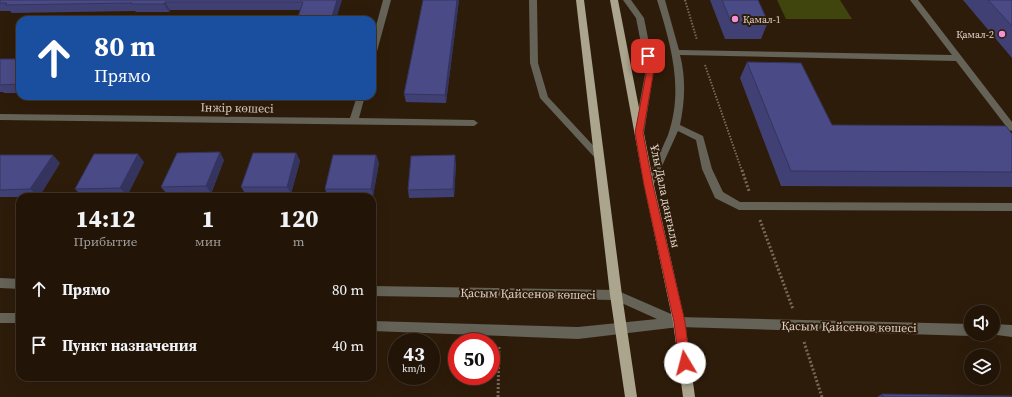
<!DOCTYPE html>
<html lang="ru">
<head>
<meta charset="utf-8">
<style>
	:root { --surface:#221508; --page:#2a1e12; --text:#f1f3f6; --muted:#a29f9c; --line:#3f3429 }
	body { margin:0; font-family:"Source Serif 4",serif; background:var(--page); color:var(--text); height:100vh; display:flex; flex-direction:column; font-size:15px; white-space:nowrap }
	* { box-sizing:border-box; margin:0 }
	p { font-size:13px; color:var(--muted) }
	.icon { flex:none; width:22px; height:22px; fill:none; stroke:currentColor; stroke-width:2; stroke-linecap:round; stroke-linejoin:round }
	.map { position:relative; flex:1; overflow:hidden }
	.details { position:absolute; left:16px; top:193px; width:360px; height:188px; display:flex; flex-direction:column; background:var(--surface); border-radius:12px; box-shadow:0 4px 16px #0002,0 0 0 1px var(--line) }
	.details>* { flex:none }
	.hud { position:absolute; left:16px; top:16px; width:360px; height:84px; border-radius:12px; box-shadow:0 4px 16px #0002,0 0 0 1px var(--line); background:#1a4fa0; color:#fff; overflow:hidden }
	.buttons { position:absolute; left:964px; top:305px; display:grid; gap:8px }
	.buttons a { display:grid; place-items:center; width:36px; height:36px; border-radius:50%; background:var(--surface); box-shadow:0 4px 16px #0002,0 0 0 1px var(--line); font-size:20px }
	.speed { position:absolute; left:388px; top:333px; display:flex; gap:8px; font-size:20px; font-weight:700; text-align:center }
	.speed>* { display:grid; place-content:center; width:52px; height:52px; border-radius:50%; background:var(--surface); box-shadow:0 4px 16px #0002,0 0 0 1px var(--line); line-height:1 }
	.speed small { font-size:10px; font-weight:400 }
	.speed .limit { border:6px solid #d22; background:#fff; color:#111 }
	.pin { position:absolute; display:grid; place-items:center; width:34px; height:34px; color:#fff; margin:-17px; border-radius:8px; box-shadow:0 2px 6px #0006 }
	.me { position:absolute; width:44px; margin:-22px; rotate:352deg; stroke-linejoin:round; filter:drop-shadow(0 0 3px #0008) }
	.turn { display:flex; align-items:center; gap:14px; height:84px; padding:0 12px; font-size:18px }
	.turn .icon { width:52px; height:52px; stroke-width:2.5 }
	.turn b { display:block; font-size:28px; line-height:34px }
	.eta { display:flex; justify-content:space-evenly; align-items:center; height:68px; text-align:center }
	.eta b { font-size:24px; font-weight:800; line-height:28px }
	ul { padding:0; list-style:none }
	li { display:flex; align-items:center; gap:12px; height:56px; padding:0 12px }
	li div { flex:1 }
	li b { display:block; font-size:15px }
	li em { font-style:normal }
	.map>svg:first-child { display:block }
	.green { fill:#40440d }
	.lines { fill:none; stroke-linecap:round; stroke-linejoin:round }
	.path-far1 { stroke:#786859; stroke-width:2; stroke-dasharray:1.5 1.5; stroke-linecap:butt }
	.path { stroke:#786859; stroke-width:3; stroke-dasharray:2 2; stroke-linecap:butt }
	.minor { fill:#656257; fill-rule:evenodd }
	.major { fill:#aba58d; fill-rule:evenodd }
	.wall { fill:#404074 }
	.shaded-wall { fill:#34345e }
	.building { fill:#4a4a87; stroke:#34345e }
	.route { fill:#d93025; stroke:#8d1f18 }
	.poi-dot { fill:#f491d4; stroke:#2e1c0a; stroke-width:1.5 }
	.labels { text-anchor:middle; stroke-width:4; stroke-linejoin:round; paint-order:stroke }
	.far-poi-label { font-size:10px; fill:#e1d4ca; stroke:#2e1c0a; text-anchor:start }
	.street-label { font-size:12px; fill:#e1d4ca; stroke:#2e1c0a }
</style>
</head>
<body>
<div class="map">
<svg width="1012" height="397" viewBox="0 0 1012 397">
	<rect width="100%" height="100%" fill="#2e1c0a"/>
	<path class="green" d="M777,0H840L852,19H786Z"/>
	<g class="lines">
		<g class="path-far1">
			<path d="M685,0L697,40"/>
			<path d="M705,65L742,171"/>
		</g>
		<g class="path">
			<path d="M742,170L749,191"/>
			<path d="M760,220L793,309"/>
			<path d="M804,342L822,397"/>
			<path d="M498,397L499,347"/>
		</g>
		<g class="minor">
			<path d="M383,0H391L376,55L372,58V41Z"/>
			<path d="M529,0H537L538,63L548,97L602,155L604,157L602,159H596L540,98L530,63Z"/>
			<path d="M623,0H631L644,18L654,69L644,133L639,136L634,133L646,69L636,18Z"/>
			<path d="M657,0H665L679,50L952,55L910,0H918L1012,122V131L1009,130L956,61L680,55C686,78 685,101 680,125L703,136L712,169L723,192L740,202L1012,203V211L739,210L715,198L702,169L696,140L678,131L652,188H646L644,185C652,168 661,152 668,135C684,89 671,45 657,0Z"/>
			<path d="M357,96H365L359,118L474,120L478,123L474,126L0,120V114L350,118Z"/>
			<path d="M0,278L20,279V289L0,288Z"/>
			<path d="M372,286L616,290L678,317L971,324V334H975L971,336L679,327L578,339L372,331V321L578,327L657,319L615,300L372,296Z"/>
			<rect x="0" y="313" width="20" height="10"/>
			<path d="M993,324L1012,325V337L989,334H993Z"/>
		</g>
		<g class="major">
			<path d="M576,0H584L622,295L637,397H625L610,295Z"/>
			<path d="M610,0H618L654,185L685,322L695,397H683L673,322L644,185Z"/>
		</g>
	</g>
	<g class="wall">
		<path d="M0,0H342L301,10H170L169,12H136L135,11L12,13L10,11H0Z"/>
		<path d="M459,0L446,103L406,102L404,94Z"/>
		<path d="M710,0H758L768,22L761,39H725Z"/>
		<path d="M963,0H1012V58Z"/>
		<path d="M0,59H20V93H4L3,92H0Z"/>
		<path d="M747,62L832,125L1012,134V187L781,186L740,78Z"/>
		<path d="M296,153L300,161L291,194L246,195L241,187Z"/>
		<path d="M0,155L60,163L39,197H0Z"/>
		<path d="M376,155L379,163L373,196L328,197L325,189Z"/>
		<path d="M224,160L211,194H167L161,187Z"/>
		<path d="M144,162L127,196H82L75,189Z"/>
		<path d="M456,163L454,197L409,198L408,190Z"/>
		<path d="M882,394L1012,397H877Z"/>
	</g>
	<g class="shaded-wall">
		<path d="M337,0H342L336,20H331Z"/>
		<path d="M457,0H459L446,103L445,95Z"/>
		<path d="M165,2L170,10L169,12L164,4Z"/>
		<path d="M220,152L224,160L211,194L206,186Z"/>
		<path d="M296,153L300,161L291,194L287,187Z"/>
		<path d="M138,154L144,162L127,196L120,188Z"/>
		<path d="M53,155L60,163L39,197L30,189Z"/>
		<path d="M376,155L379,163L373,196L371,189Z"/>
		<path d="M455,155L456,163L454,197L453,189Z"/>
	</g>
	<g class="building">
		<path d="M0,0H337L331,20H297L303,2H165L164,4H131L132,3L5,5L7,3H0Z"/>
		<path d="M423,0H457L445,95L404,94Z"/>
		<path d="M722,0H758L768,22H731Z"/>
		<path d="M988,0H1012V26Z"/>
		<path d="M0,59H20V84L0,85Z"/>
		<path d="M747,62L801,63L832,125L1006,126L1012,134V172L791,171Z"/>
		<path d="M220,152L206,186L161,187L177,153Z"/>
		<path d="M253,153H296L287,187H241Z"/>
		<path d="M94,154H138L120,188L75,189Z"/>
		<path d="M0,155H53L30,189L0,190Z"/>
		<path d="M333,155H376L371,189H325Z"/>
		<path d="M455,155L453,189L408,190L411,156Z"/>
		<path d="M882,394L1012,396V397H883Z"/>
	</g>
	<path class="route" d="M645,54H648L651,56L654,69L643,133L653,185L685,322L690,363L689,367L685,369L681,367L679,363L674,322L644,185L635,133L647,69L644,56Z"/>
	<g class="poi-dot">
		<circle cx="735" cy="19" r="4"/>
		<circle cx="1002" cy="34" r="4"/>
	</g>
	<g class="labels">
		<g class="far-poi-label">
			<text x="743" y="23">Қамал-1</text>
			<text x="994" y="38" text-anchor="end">Қамал-2</text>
		</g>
		<g class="street-label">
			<text transform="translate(237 108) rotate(1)" y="4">Інжір көшесі</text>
			<text transform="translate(665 196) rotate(78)" y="4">Ұлы Дала даңғылы</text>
			<text transform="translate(528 294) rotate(1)" y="4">Қасым Қайсенов көшесі</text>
			<text transform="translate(849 327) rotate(1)" y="4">Қасым Қайсенов көшесі</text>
		</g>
	</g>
</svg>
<div class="buttons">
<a><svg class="icon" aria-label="sound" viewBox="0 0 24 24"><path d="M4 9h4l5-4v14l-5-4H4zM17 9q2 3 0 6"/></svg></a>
<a><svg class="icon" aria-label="layers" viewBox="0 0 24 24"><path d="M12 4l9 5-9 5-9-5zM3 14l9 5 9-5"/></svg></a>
</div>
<div class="speed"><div>43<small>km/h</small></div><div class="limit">50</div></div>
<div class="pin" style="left:648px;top:56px;background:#d93025"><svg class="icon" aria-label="arrive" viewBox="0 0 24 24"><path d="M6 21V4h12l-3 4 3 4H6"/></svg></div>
<svg class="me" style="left:685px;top:363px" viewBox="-20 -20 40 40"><circle r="19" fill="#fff"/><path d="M0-13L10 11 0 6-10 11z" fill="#d93025"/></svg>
<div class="hud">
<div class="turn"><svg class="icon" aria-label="ahead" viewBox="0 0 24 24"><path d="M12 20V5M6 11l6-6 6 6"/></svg><div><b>80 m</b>Прямо</div></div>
</div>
<section class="details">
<div class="eta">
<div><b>14:12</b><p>Прибытие</p></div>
<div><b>1</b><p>мин</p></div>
<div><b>120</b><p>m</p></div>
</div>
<ul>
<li><svg class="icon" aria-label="ahead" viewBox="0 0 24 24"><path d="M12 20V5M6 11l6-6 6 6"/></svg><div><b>Прямо</b></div><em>80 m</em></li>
<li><svg class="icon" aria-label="arrive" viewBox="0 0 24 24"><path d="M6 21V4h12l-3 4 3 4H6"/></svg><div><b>Пункт назначения</b></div><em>40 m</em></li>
</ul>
</section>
</div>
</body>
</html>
